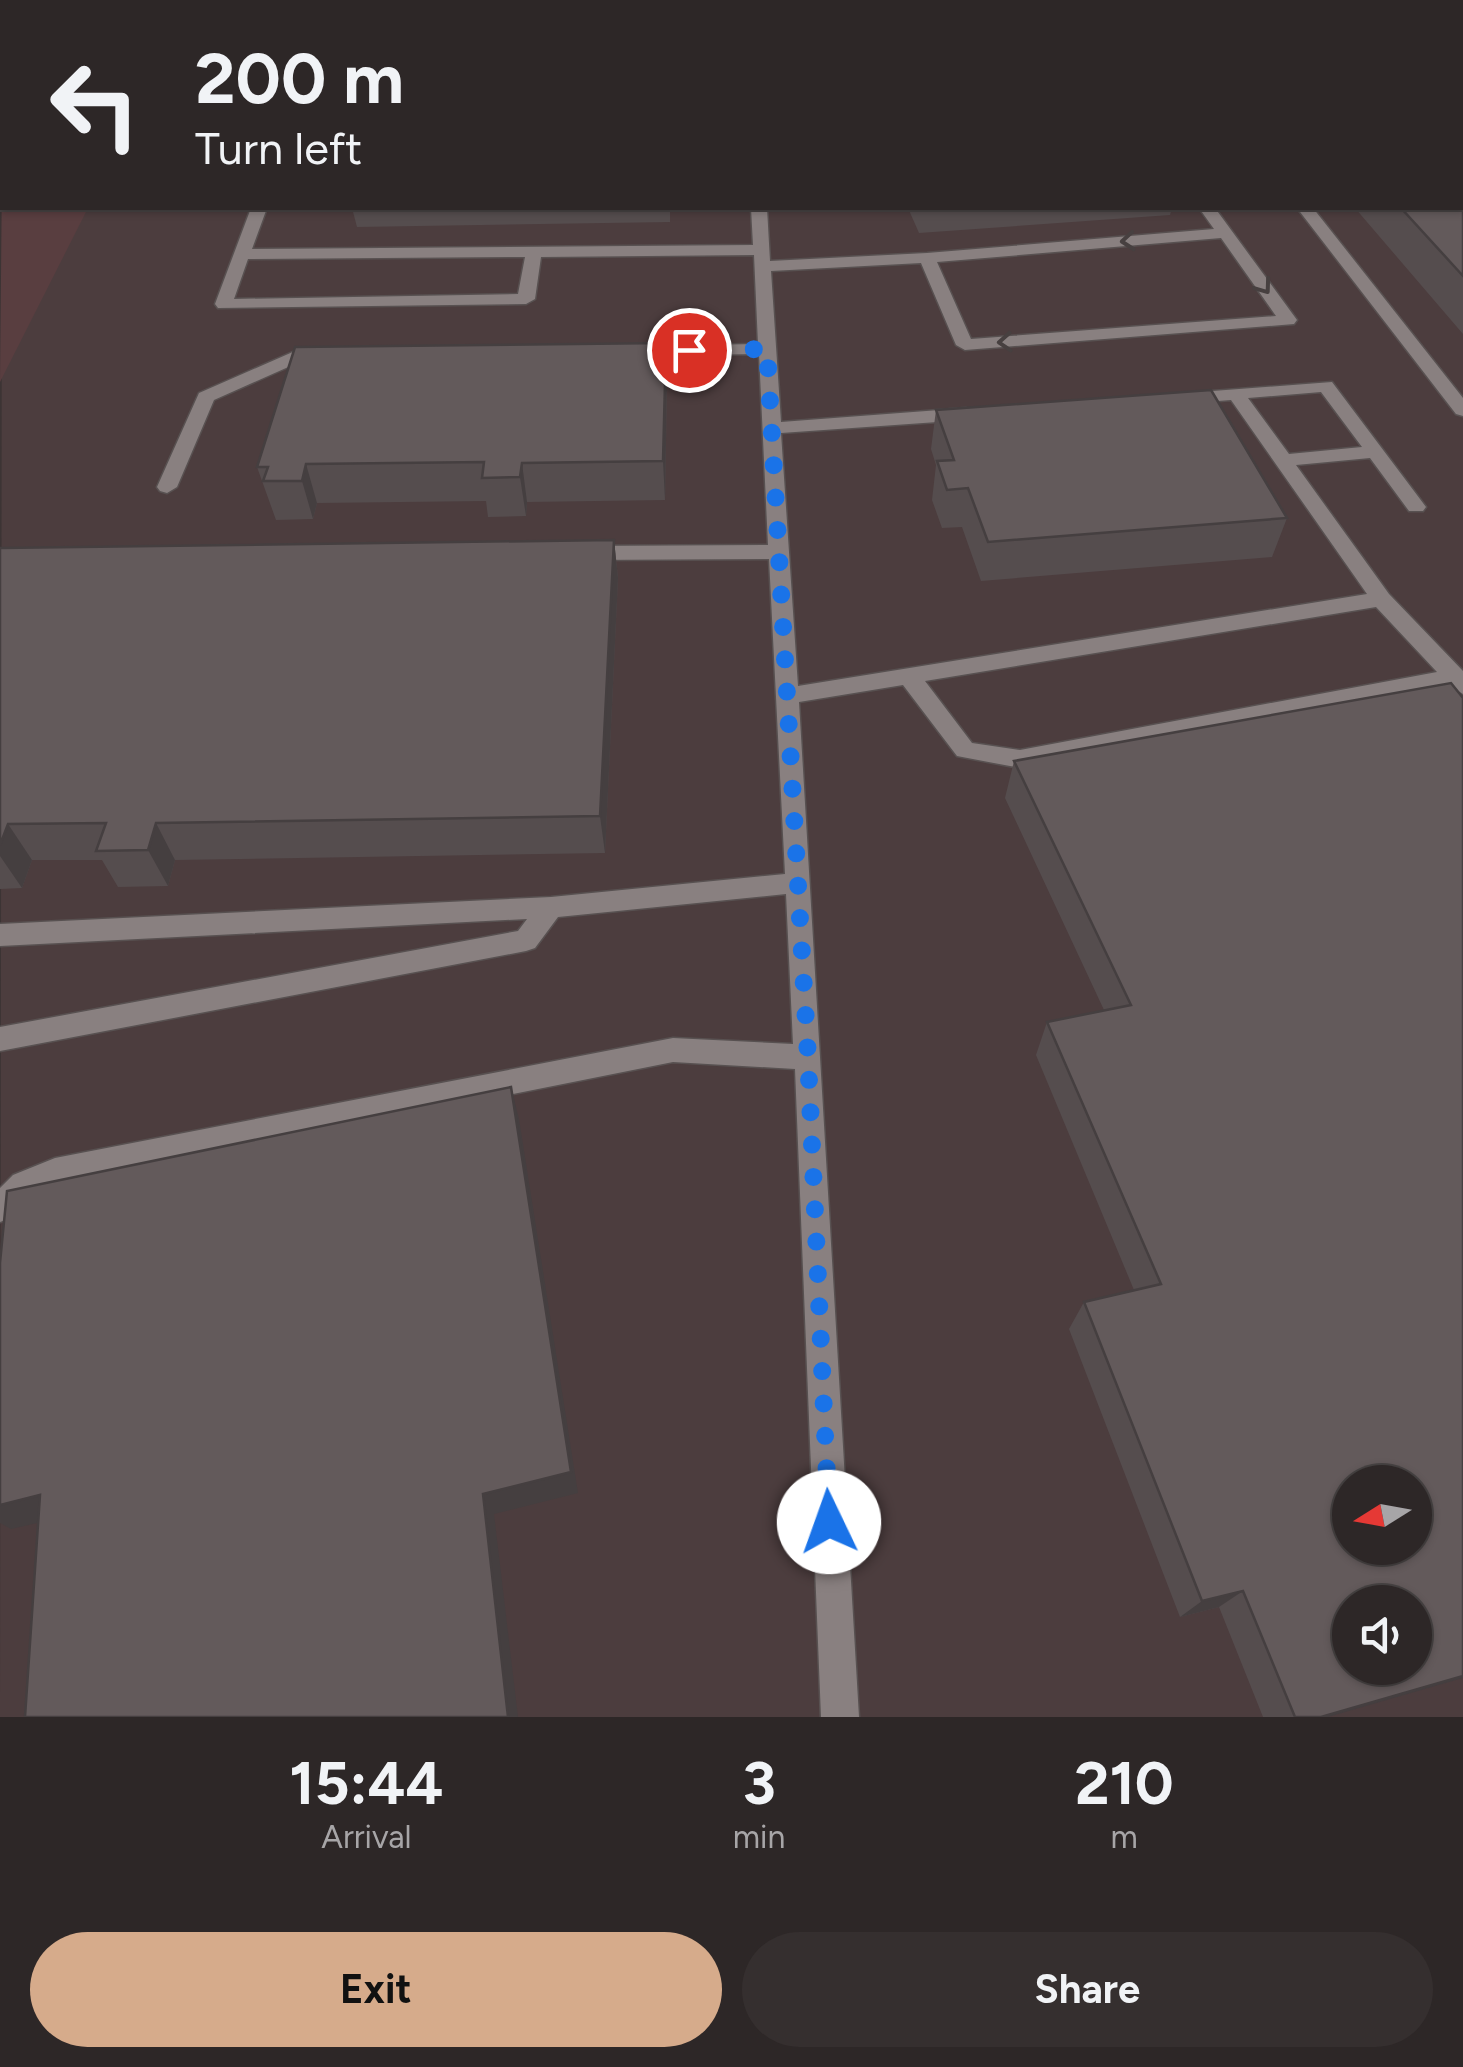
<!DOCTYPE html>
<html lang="en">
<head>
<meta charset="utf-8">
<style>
	:root { --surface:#2d2727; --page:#352f2f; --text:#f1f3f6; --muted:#a7a5a7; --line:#484444; --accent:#d6ab8b }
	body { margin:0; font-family:Figtree,sans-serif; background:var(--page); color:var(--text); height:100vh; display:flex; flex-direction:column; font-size:38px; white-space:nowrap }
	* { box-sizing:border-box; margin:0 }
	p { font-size:32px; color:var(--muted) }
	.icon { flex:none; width:55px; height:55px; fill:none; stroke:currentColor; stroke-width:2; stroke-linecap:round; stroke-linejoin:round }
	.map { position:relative; height:1717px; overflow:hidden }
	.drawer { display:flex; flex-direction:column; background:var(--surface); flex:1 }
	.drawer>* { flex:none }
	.banner { position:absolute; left:0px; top:0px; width:1465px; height:210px; box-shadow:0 2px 8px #0004,0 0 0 2px var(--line); background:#2d2727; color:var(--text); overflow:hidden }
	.needle { width:65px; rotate:259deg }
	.controls { position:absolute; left:1332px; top:1465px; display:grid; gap:20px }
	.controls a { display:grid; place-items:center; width:100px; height:100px; border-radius:50%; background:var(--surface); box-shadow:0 2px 8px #0004,0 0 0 2px var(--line); font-size:50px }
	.pin { position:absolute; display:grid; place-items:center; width:85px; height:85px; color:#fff; margin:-42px; border:5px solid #fff; border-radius:50%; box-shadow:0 2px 10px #0007 }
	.me { position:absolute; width:110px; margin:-55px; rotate:357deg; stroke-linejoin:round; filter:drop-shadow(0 0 8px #0008) }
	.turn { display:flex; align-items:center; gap:35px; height:210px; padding:0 30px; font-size:45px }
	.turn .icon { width:130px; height:130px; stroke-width:2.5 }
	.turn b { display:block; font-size:70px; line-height:85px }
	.eta { display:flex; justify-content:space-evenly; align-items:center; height:170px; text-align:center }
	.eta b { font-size:60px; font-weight:700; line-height:70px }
	.button { display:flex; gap:20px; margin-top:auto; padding:20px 30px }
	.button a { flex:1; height:115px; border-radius:60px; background:var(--accent); color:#111; font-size:40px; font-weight:700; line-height:115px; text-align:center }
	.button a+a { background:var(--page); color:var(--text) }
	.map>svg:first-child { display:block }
	.built { fill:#4c3d3e; fill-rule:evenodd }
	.green { fill:#593e40 }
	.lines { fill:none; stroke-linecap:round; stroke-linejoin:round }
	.minor-casing { stroke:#585151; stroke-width:3 }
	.minor { fill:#898080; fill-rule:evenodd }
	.wall { fill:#554d4e }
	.shaded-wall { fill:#453f40 }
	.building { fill:#635a5b; stroke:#453f40; stroke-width:2.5; fill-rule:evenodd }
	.oneway { stroke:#474040 }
	.route { stroke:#1a73e8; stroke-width:18; stroke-dasharray:0 32.4 }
</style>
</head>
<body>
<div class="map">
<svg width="1463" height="1717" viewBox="0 0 1463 1717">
	<rect width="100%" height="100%" fill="#3c3434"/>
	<path class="built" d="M103,0H1463V1717H0L2,145V208H1462V2H101ZM1350,1482H1415V1548H1350ZM1350,1602H1415V1668H1350Z"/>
	<path class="green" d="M2,170V208H88L0,382Z"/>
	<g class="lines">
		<defs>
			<g id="minor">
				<rect x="741" y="0" width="12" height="2"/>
				<path d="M1064,0H1076L1077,2H1065Z"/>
				<rect x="1367" y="0" width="12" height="2"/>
				<rect x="1462" y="14" width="1" height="8"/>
				<path d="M251,208H267L252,249L753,245L751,208H767L770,261L927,253L1214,229L1199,208H1215L1297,320L1294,324L965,350L956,345L921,263L771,271L781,422L966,408L975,414L966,420L781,433L798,686L1367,594L1231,400L1180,404L1173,402V394L1332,382L1426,507L1423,511H1409L1370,458L1296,465L1389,594L1463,671V694L1450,686L1020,768L957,756L903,685L799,702L859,1717H821L795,1069L673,1062L56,1185L33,1195L11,1218L0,1222V1188L13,1175L55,1158L673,1038L793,1044L786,894L558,917L535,948L526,951L0,1051V1027L518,931L527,919L0,946V924L551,897L785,874L769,559L585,560L575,553L585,546L768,545L759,354L632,356L623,351L632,346L758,344L754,255L541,257L535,299L526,304L218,308L215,304ZM1221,238L1276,316L971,339L937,262ZM525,257L518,294L234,299L248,259ZM1321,392L1362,447L1289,454L1248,398ZM1376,607L1437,672L1020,750L972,743L925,681Z"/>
				<path d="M1297,208H1313L1463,398V416L1456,414Z"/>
				<path d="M322,350L328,351V359L304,360L214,400L177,487L167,493L160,491L157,487L199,393L295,351Z"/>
			</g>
		</defs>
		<use href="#minor" class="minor-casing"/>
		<use href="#minor" class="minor"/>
	</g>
	<g class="wall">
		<path d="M838,0H1035V2H839Z"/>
		<path d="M1463,57V334L1355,208H1462Z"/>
		<path d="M352,208H670V222L357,227Z"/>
		<path d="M908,208H1172L1170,215L919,233Z"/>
		<path d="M667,382L665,500L527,502L526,516L488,517L486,501L317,503L313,519L276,520L257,467Z"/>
		<path d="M936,410L1287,518L1272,557L981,581L962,527L942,528L932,500L936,465L931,449Z"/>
		<path d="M614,540L618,578L605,853L175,860L168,886L118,887L102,860H32L22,888L0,889V548Z"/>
		<path d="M1451,683L1328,1717H1263L1219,1607L1180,1617L1069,1329L1084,1302L1134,1290L1036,1055L1047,1022L1104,1010L1005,798L1014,761Z"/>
	</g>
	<g class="shaded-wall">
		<path d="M666,343L667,382L665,500L663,461Z"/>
		<path d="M522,463L527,502L526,516L520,477Z"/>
		<path d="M306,464L317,503L313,519L302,481Z"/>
		<path d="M614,540L618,578L605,853L600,816Z"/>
		<path d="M156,823L175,860L168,886L148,850Z"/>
		<path d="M8,824L32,860L22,888L0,856V845Z"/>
		<path d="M511,1087L519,1119L578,1493L494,1514L518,1717H508L483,1494Z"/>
		<path d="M40,1495L72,1515L11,1529L0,1523V1505Z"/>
		<path d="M1243,1591L1219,1607L1180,1617L1202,1601Z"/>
		<path d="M1463,1676V1678L1328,1717H1321Z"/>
	</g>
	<g class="building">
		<rect x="511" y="0" width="165" height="2"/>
		<path d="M1462,57H1463V276L1401,208H1462Z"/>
		<path d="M666,343L663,461L522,463L520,477L482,478L484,462L306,464L302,481H263L268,467H257L295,347Z"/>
		<path d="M1211,390L1287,518L988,542L968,488L947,490L937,461L954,460L936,410Z"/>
		<path d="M614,540L600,816L156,823L148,850L96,851L106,823L8,824L0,845V548Z"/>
		<path d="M1451,683L1463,698V1676L1321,1717H1295L1243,1591L1202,1601L1084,1302L1161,1284L1047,1022L1131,1005L1014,761ZM1350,1482H1415V1548H1350ZM1350,1602H1415V1668H1350Z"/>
		<path d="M511,1087L571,1472L483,1494L508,1717H25L40,1495L0,1505V1263L7,1191Z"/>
	</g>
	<defs><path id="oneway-chevron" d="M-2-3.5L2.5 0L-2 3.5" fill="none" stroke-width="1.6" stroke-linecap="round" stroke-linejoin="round" transform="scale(2.5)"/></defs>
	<g class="oneway">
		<use href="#oneway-chevron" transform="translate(1128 241) rotate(175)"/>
		<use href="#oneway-chevron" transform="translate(1264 287) rotate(54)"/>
		<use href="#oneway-chevron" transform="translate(1005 342) rotate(176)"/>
	</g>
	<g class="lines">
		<path class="route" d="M689,350L767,349L808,1057L829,1522"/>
	</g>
</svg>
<div class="controls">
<a><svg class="needle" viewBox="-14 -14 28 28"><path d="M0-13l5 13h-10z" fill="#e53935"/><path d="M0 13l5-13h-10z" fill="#a7a5a7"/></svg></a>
<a><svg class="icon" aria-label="sound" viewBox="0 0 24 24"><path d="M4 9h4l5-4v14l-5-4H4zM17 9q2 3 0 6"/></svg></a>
</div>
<div class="pin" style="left:689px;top:350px;background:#d93025"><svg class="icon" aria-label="arrive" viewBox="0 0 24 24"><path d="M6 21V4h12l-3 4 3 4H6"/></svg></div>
<svg class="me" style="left:829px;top:1522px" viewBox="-20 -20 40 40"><circle r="19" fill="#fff"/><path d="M0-13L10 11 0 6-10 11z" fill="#1a73e8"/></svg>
<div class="banner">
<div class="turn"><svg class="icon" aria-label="left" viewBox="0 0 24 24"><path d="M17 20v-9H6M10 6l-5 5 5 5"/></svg><div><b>200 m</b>Turn left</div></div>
</div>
</div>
<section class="drawer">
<div class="eta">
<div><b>15:44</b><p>Arrival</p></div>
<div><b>3</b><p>min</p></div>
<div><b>210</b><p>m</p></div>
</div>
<div class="button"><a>Exit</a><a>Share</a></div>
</section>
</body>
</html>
